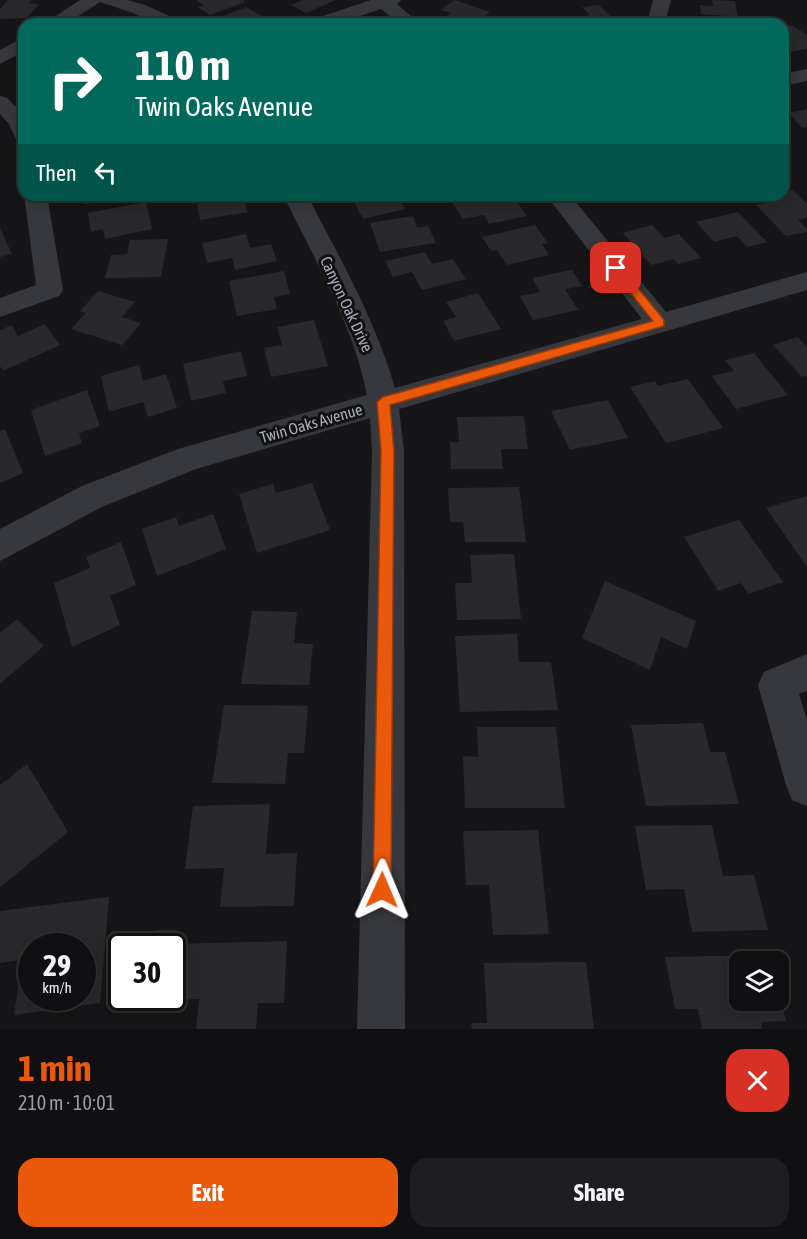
<!DOCTYPE html>
<html lang="en">
<head>
<meta charset="utf-8">
<style>
	:root { --surface:#101012; --page:#1e1e20; --text:#f1f3f6; --muted:#9c9d9f; --line:#303032; --accent:#ea580c }
	body { margin:0; font-family:"Asap Condensed",sans-serif; background:var(--page); color:var(--text); height:100vh; display:flex; flex-direction:column; font-size:22px; white-space:nowrap }
	* { box-sizing:border-box; margin:0 }
	p { font-size:20px; color:var(--muted) }
	.icon { flex:none; width:33px; height:33px; fill:none; stroke:currentColor; stroke-width:2; stroke-linecap:round; stroke-linejoin:round }
	.map { position:relative; height:1029px; overflow:hidden }
	.panel { display:flex; flex-direction:column; background:var(--surface); flex:1 }
	.panel>* { flex:none }
	.hud { position:absolute; left:18px; top:18px; width:771px; height:183px; border-radius:18px; box-shadow:0 3px 15px #0003,0 0 0 2px var(--line); background:#00695c; color:#fff; overflow:hidden }
	.buttons { position:absolute; left:729px; top:951px; display:grid; gap:12px }
	.buttons a { display:grid; place-items:center; width:60px; height:60px; border-radius:12px; background:var(--surface); box-shadow:0 3px 15px #0003,0 0 0 2px var(--line); font-size:30px }
	.speed { position:absolute; left:18px; top:933px; display:flex; gap:12px; font-size:30px; font-weight:700; text-align:center }
	.speed>* { display:grid; place-content:center; width:78px; height:78px; border-radius:50%; background:var(--surface); box-shadow:0 3px 15px #0003,0 0 0 2px var(--line); line-height:1 }
	.speed small { font-size:15px; font-weight:400 }
	.speed .limit { border:3px solid #111; border-radius:9px; background:#fff; color:#111 }
	.pin { position:absolute; display:grid; place-items:center; width:51px; height:51px; color:#fff; margin:-26px; border-radius:12px; box-shadow:0 3px 9px #0006 }
	.me { position:absolute; width:66px; margin:-33px; rotate:1deg; stroke-linejoin:round; filter:drop-shadow(0 0 4px #0008) }
	.turn { display:flex; align-items:center; gap:21px; height:126px; padding:0 18px; font-size:27px }
	.turn .icon { width:78px; height:78px; stroke-width:2.5 }
	.turn b { display:block; font-size:42px; line-height:51px }
	.then { display:flex; align-items:center; height:57px; padding:0 18px; background:#0003; gap:12px; font-size:22px }
	.round { display:grid; place-items:center; flex:none; width:63px; height:63px; border-radius:18px; background:var(--page) }
	.head { display:flex; align-items:center; justify-content:space-between; height:102px; padding:0 18px }
	h1 { font-size:36px; font-weight:700; line-height:45px; color:var(--accent) }
	.cta { display:flex; gap:12px; margin-top:auto; padding:12px 18px }
	.cta a { flex:1; height:69px; border-radius:18px; background:var(--accent); color:#fff; font-size:24px; font-weight:700; line-height:69px; text-align:center }
	.cta a+a { background:var(--page); color:var(--text) }
	.map>svg:first-child { display:block }
	.building { fill:#29292c; fill-rule:evenodd }
	.lines { fill:none; stroke-linecap:round; stroke-linejoin:round }
	.minor { fill:#37383d; fill-rule:evenodd }
	.route { fill:#ea580c; stroke:#983908; stroke-width:1.5 }
	.labels { text-anchor:middle; stroke-width:6; stroke-linejoin:round; paint-order:stroke }
	.street-label { font-size:16px; fill:#a8adb8; stroke:#111113 }
</style>
</head>
<body>
<div class="map">
<svg width="807" height="1029" viewBox="0 0 807 1029">
	<rect width="100%" height="100%" fill="#161618"/>
	<g class="building">
		<path d="M8,0H32L29,3L39,4L27,18L0,19V9Z"/>
		<path d="M199,0H243L246,2L210,15L197,7L204,5L196,1Z"/>
		<path d="M303,0H336L306,13L291,5Z"/>
		<path d="M455,0L490,12L472,24L445,17L451,13L440,10Z"/>
		<path d="M712,0L735,1L738,17L701,14L700,5L713,6Z"/>
		<path d="M599,5L615,21L611,22L613,24H569L565,19L590,15L582,7Z"/>
		<path d="M246,7L269,20L259,24H228L218,18Z"/>
		<path d="M792,25L807,35V49L789,52L783,48V27Z"/>
		<path d="M807,109V127L802,128L789,113Z"/>
		<path d="M793,190L807,204V218L798,220L807,229V232L786,236L756,205L770,202L765,196L783,195V192Z"/>
		<path d="M83,195H126V196L85,204Z"/>
		<path d="M351,195H396L405,209L363,219Z"/>
		<path d="M473,195H504L508,201L515,199L527,216L489,224L484,215L463,219L451,200Z"/>
		<path d="M243,196L248,212L200,220L197,204Z"/>
		<path d="M146,202L152,229L105,239L103,229L91,232L88,213Z"/>
		<path d="M738,212L767,242L747,247L737,236L714,242L696,222Z"/>
		<path d="M413,216L417,228L428,226L436,243L380,252L370,223Z"/>
		<path d="M535,225L548,243L542,244L549,255L507,265L497,250L491,251L482,237Z"/>
		<path d="M652,225L664,238L679,234L701,258L678,264L674,259L651,265L623,233Z"/>
		<path d="M0,228L12,254L0,257Z"/>
		<path d="M246,234L250,248L271,244L277,261L235,270L232,258L207,263L202,243Z"/>
		<path d="M168,239L161,277L105,278L111,255L127,254L130,240Z"/>
		<path d="M425,252L432,264L453,259L466,279L422,290L412,272L393,277L385,261Z"/>
		<path d="M572,270L582,286L565,289L578,310L533,320L520,296L540,292L532,278Z"/>
		<path d="M284,271L290,294L274,297L277,309L237,316L229,281Z"/>
		<path d="M98,291L135,302L122,317L141,323L122,345L71,329L86,313L80,311Z"/>
		<path d="M478,293L501,329L454,341L443,321L456,317L446,302Z"/>
		<path d="M314,320L328,366L271,377L264,348L282,345L277,327Z"/>
		<path d="M45,324L60,345L3,371L0,366V330L12,325L18,336Z"/>
		<path d="M798,337L807,347V376L802,377L773,345Z"/>
		<path d="M241,351L247,376L223,381L226,393L191,401L183,364Z"/>
		<path d="M754,353L788,395L736,409L712,376L734,371L725,360Z"/>
		<path d="M139,365L143,381L166,374L177,408L148,417L143,402L109,412L101,376Z"/>
		<path d="M688,379L723,428L666,443L630,387L655,381L658,386Z"/>
		<path d="M87,390L100,426L79,433L82,443L45,456L31,410Z"/>
		<path d="M608,400L628,438L570,450L551,411Z"/>
		<path d="M524,416L528,449H501L503,469H451L450,442H459L457,417Z"/>
		<path d="M5,429L23,473L0,483V431Z"/>
		<path d="M312,483L330,530L257,553L239,494L273,484L276,493Z"/>
		<path d="M519,487L526,542H465L463,522H450L448,488Z"/>
		<path d="M807,496V567L766,508Z"/>
		<path d="M213,514L226,549L157,576L142,529L176,517L179,526Z"/>
		<path d="M739,520L783,582L748,594L741,583L718,591L684,537Z"/>
		<path d="M121,542L136,585L110,596L120,625L72,647L54,583L90,568L86,557Z"/>
		<path d="M514,554L521,619L457,620L455,583H472L470,555Z"/>
		<path d="M605,581L696,621L687,649L661,637L650,670L582,638Z"/>
		<path d="M252,611L297,612L294,643L313,644L309,685L241,684Z"/>
		<path d="M17,619L44,646L0,684V633Z"/>
		<path d="M517,634L519,662H551L558,710L460,712L455,636Z"/>
		<path d="M224,705L308,706L304,753H288L285,784L212,783Z"/>
		<path d="M703,723L710,752H725L739,804L646,806L631,725Z"/>
		<path d="M477,727H556L565,808H465L463,756L478,757Z"/>
		<path d="M27,764L68,832L0,887V785Z"/>
		<path d="M270,804L266,854L297,853L294,906L220,907L224,868L185,869L193,806Z"/>
		<path d="M712,825L723,876L754,875L768,930L692,932L684,889L646,890L635,826Z"/>
		<path d="M538,830L549,934L493,935L489,885H466L463,831Z"/>
		<path d="M109,897L100,1003L14,1015L22,960L0,963V911ZM32,946H82V998H32Z"/>
		<path d="M154,930H178L177,944L287,941L284,1003H258L256,1029H196L199,999L143,1001L144,998H172V946H151Z"/>
		<path d="M770,955L772,962H740V1000H778L779,993L786,1021L761,1022L762,1029H702L698,1009H675L665,957Z"/>
		<path d="M586,962L594,1029H472L471,1023H487L484,963Z"/>
	</g>
	<g class="lines">
		<g class="minor">
			<path d="M80,0H127L145,5L178,20L180,24H156L133,13L100,2L66,24H44Z"/>
			<path d="M371,0H401L397,4L420,24H400L381,9L336,24H309L311,20Z"/>
			<path d="M653,0H671L667,15L671,24H653L649,15Z"/>
			<path d="M24,37V51L0,64V50Z"/>
			<path d="M807,69V81L783,86V74Z"/>
			<path d="M0,96L7,98L24,115V141L16,139L9,124L0,114Z"/>
			<path d="M24,194L47,195L63,290L59,296L0,317V298L36,285Z"/>
			<path d="M283,195H307C340,258 375,319 395,388L642,319L546,195H570L666,312L807,272V290L399,409L404,451L405,1029H357L372,451L370,418L196,469L104,506L0,561V529L82,486L178,449L367,395C353,324 315,260 283,195Z"/>
			<path d="M807,654V691L799,694L807,720V806L792,800L786,785L758,685L764,672Z"/>
		</g>
	</g>
	<path class="route" d="M616,265L620,266L664,320V326L390,405L394,451L391,890L389,897L382,900L376,897L373,890L381,451L377,402L383,397L653,321L613,271V266Z"/>
	<g class="labels">
		<g class="street-label">
			<text transform="translate(347 304) rotate(65)" y="6">Canyon Oak Drive</text>
			<text transform="translate(311 423) rotate(-16)" y="6">Twin Oaks Avenue</text>
		</g>
	</g>
</svg>
<div class="buttons">
<a><svg class="icon" aria-label="layers" viewBox="0 0 24 24"><path d="M12 4l9 5-9 5-9-5zM3 14l9 5 9-5"/></svg></a>
</div>
<div class="speed"><div>29<small>km/h</small></div><div class="limit">30</div></div>
<div class="pin" style="left:616px;top:268px;background:#d93025"><svg class="icon" aria-label="arrive" viewBox="0 0 24 24"><path d="M6 21V4h12l-3 4 3 4H6"/></svg></div>
<svg class="me" style="left:382px;top:890px" viewBox="-20 -20 40 40"><path d="M0-17L14 15 0 8-14 15z" fill="#ea580c" stroke="#fff" stroke-width="4"/></svg>
<div class="hud">
<div class="turn"><svg class="icon" aria-label="right" viewBox="0 0 24 24"><path d="M7 20v-9h11M14 6l5 5-5 5"/></svg><div><b>110 m</b>Twin Oaks Avenue</div></div>
<div class="then">Then<svg class="icon" aria-label="left" viewBox="0 0 24 24"><path d="M17 20v-9H6M10 6l-5 5 5 5"/></svg></div>
</div>
</div>
<section class="panel">
<div class="head"><div><h1>1 min</h1><p>210 m · 10:01</p></div><a class="round" style="background:#d93025;color:#fff"><svg class="icon" aria-label="close" viewBox="0 0 24 24"><path d="M6 6l12 12M18 6L6 18"/></svg></a></div>
<div class="cta"><a>Exit</a><a>Share</a></div>
</section>
</body>
</html>
